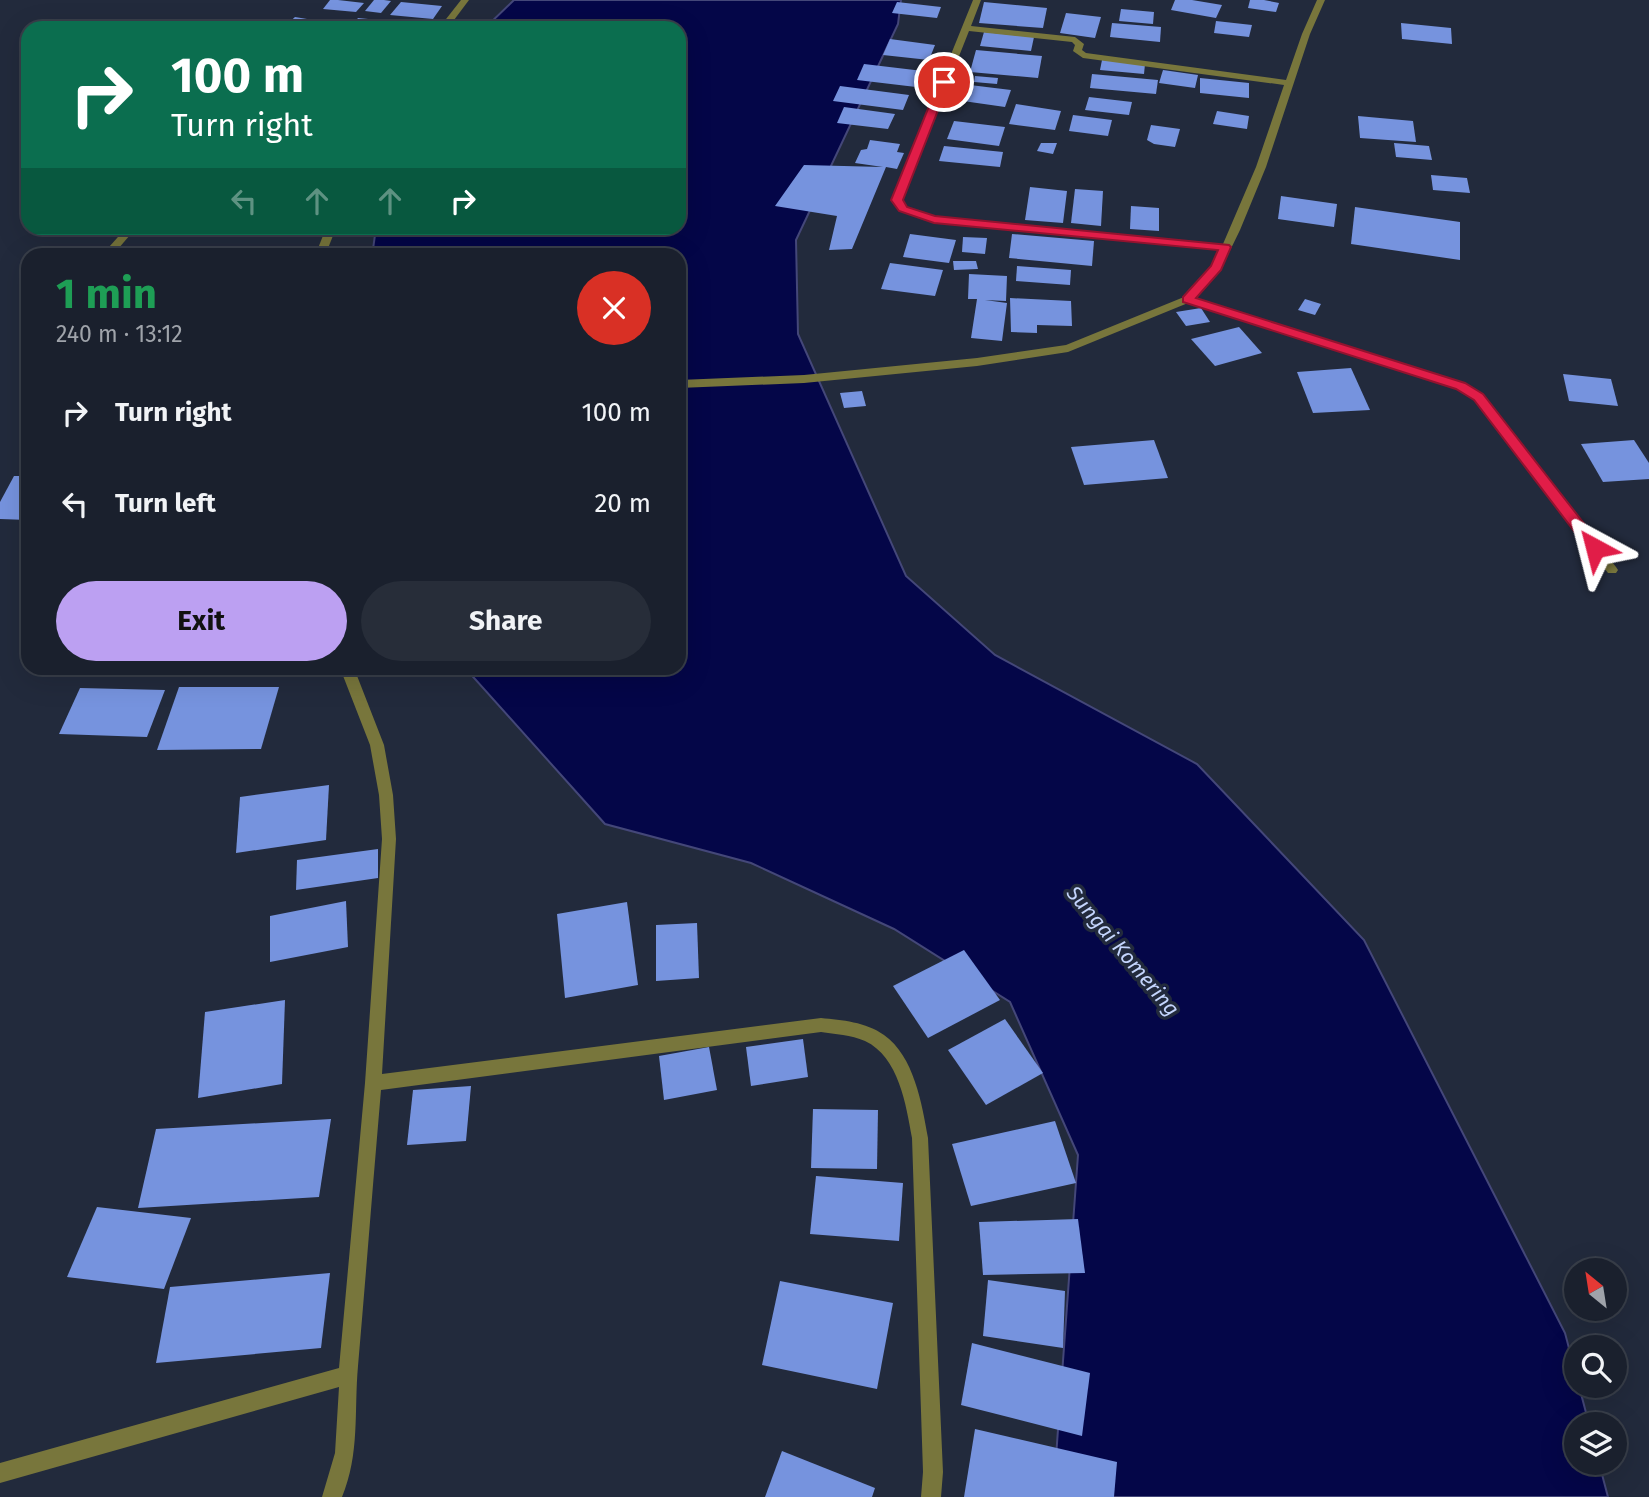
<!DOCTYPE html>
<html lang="en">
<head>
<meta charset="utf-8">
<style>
	:root { --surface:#1a202d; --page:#272d39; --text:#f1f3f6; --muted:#9fa3aa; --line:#383e49; --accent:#bca0f2 }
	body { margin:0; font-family:"Fira Sans",sans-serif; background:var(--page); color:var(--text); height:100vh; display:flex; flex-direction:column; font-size:26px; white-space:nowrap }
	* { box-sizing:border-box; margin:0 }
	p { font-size:23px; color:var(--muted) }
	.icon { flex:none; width:38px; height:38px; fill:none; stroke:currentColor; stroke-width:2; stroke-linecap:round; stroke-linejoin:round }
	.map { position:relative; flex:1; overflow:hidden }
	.panel { position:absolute; left:21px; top:248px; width:665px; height:427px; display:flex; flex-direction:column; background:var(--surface); border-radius:21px; box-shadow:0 7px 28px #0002,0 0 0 2px var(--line) }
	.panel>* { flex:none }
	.guide { position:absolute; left:21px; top:21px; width:665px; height:214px; border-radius:21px; box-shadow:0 7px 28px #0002,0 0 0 2px var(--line); background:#0b6e4f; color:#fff; overflow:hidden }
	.needle { width:46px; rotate:330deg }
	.fabs { position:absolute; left:1564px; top:1258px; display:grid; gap:14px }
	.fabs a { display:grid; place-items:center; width:63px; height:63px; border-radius:50%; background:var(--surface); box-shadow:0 7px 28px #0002,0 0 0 2px var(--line); font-size:35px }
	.pin { position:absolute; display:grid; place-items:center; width:60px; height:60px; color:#fff; margin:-30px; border:4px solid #fff; border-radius:50%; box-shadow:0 2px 7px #0007 }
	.me { position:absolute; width:77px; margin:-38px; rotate:322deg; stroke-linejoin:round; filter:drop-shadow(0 0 5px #0008) }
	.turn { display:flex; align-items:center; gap:24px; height:147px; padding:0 35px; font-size:32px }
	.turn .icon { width:91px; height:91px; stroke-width:2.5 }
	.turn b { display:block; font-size:49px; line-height:60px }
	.lanes { display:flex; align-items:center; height:66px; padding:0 35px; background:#0003; justify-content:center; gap:35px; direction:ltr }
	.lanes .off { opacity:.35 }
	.round { display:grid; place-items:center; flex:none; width:74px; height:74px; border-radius:37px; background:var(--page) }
	.headline { display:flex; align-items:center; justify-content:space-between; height:119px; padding:0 35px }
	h1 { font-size:42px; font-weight:700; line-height:52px; color:#1e9e55 }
	.primary-button { display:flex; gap:14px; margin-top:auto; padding:14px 35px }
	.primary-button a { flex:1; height:80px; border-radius:42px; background:var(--accent); color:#111; font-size:28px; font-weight:700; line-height:80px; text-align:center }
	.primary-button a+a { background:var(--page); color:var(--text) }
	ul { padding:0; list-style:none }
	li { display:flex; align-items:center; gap:21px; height:91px; padding:0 35px }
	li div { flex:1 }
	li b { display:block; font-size:26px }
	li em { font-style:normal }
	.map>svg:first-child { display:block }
	.water { fill:#040648; stroke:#444779; stroke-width:2 }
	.building { fill:#7693de }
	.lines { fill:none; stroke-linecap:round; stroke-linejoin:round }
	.minor { fill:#78763c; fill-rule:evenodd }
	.route { fill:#e11d48; stroke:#92132f; stroke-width:2 }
	.labels { text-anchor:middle; stroke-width:7; stroke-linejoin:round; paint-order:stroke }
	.water-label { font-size:21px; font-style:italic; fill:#c4d5fd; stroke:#222a3c }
</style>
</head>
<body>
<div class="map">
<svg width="1649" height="1497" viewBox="0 0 1649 1497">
	<rect width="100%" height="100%" fill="#222a3c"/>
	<path class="water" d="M514,0H901L898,24L796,240L798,334L906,576L995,655L1197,764L1364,940L1565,1333L1589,1424H1577V1463H1599L1608,1497H1046L1056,1457L1078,1155L1010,1002L894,929L751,863L605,824L466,669L679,668V256H372L376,228H679V28H485Z"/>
	<g class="building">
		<path d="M330,0H338L364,3L356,12L323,9Z"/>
		<path d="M374,0H384L391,1L381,13L365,11Z"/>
		<path d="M1175,0H1192L1222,5L1216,18L1171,10Z"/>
		<path d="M1250,0H1264L1279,3L1276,12L1248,8Z"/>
		<path d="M401,2L442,6L433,19L390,15Z"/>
		<path d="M897,2L941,7L937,18L892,13Z"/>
		<path d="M984,2L1047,8L1043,28L979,23Z"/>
		<path d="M1121,9L1154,12L1153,24L1119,21Z"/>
		<path d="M1066,13L1101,17L1095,38L1060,33Z"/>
		<path d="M295,17L319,21L311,28L286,25Z"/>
		<path d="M358,18L429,25L426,28H350Z"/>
		<path d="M1216,21L1252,25L1249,37L1214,33Z"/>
		<path d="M1112,23L1161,27L1160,42L1110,37Z"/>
		<path d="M1401,23L1451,28L1452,44L1402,39Z"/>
		<path d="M984,32L1034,37L1031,51L980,46Z"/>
		<path d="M890,39L935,45L929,60L883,55Z"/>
		<path d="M976,50L1042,56L1038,78L970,72Z"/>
		<path d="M1102,60L1145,64L1144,74L1100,70Z"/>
		<path d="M864,64L923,71L916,87L857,80Z"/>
		<path d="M1163,70L1198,75L1195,88L1159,83Z"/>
		<path d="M1092,74L1158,80L1156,94L1090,88Z"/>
		<path d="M975,76L998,78L997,84L974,82Z"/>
		<path d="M1200,78L1249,83V98L1200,93Z"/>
		<path d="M970,85L1011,90L1005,107L963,101Z"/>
		<path d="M840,86L909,95L903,110L833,101Z"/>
		<path d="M1089,97L1132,102L1129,115L1085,110Z"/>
		<path d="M1016,104L1061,111L1055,130L1009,124Z"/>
		<path d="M844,107L895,114L888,129L837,123Z"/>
		<path d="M1217,111L1249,116L1247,129L1213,124Z"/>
		<path d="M1073,115L1112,120L1108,136L1069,131Z"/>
		<path d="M1358,116L1413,121L1416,142L1360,138Z"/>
		<path d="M954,121L1005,127L999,146L947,139Z"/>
		<path d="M1151,125L1180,129L1175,147L1154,144L1147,140Z"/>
		<path d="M870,140L900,144L897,152L904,153L897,169L886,167L852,249L829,250L837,216L775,206L804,165L883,167L855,163L861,150L867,149Z"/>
		<path d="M1041,143H1057L1053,154L1037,151Z"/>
		<path d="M1394,143L1429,146L1432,160L1396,157Z"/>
		<path d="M944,146L1003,152L1000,167L939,161Z"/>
		<path d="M1431,175L1467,178L1470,193L1433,190Z"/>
		<path d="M1030,187L1067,191L1063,223L1025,220Z"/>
		<path d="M1075,189L1103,191L1101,226L1071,223Z"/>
		<path d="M1281,196L1337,204L1334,227L1278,219Z"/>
		<path d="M1131,206L1159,208V231L1130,229Z"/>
		<path d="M1355,207L1460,222V260L1351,244Z"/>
		<path d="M910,234L956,240L949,263L903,257Z"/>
		<path d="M1012,234L1094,241L1092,266L1009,258Z"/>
		<path d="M963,237L987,238L985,254L962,252Z"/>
		<path d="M953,261H976L978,269L954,270Z"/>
		<path d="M890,263L943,270L935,296L881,289Z"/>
		<path d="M1017,266L1071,270L1070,285L1016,281Z"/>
		<path d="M969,274L1007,276L1006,301L985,300L1007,303L1002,341L971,338L977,299H968Z"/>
		<path d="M1010,298L1071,301L1072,326L1037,325V333L1011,332Z"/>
		<path d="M1305,299L1321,304L1315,315L1298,310Z"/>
		<path d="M1201,308L1210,322L1186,326L1176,312Z"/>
		<path d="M1239,327L1262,353L1215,366L1191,339Z"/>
		<path d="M1351,368L1370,410L1313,413L1297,372Z"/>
		<path d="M1563,374L1611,379L1618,406L1569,401Z"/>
		<path d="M862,391L866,406L844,408L840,393Z"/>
		<path d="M1154,440L1168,478L1084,485L1071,447Z"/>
		<path d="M1634,440L1649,463V479L1603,482L1581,444Z"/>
		<path d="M14,476H28V520L0,519V502Z"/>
		<path d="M201,668H276L275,672L199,677Z"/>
		<path d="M179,687H279L261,749L157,750Z"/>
		<path d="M80,688L165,690L147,737L59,734Z"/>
		<path d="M329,785L326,840L236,853L240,797Z"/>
		<path d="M378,849V878L296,890L297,860Z"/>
		<path d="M346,901L348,947L270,962V916Z"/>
		<path d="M627,902L638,985L565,998L557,914Z"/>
		<path d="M697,923L699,978L656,981V925Z"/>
		<path d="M964,950L1000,1000L928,1038L893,986Z"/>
		<path d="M285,1000L282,1084L198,1098L205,1012Z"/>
		<path d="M1005,1019L1043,1073L986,1105L948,1050Z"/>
		<path d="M803,1039L808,1077L751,1086L746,1047Z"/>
		<path d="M709,1047L717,1090L664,1100L659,1056Z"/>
		<path d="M471,1086L466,1141L407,1145L413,1090Z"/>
		<path d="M813,1109L878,1110L877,1169L811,1168Z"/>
		<path d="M331,1119L319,1197L138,1208L156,1129Z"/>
		<path d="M1055,1121L1076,1183L971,1206L952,1144Z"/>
		<path d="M816,1176L903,1183L899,1241L810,1234Z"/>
		<path d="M97,1207L191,1218L164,1289L67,1277Z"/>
		<path d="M1078,1219L1085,1273L983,1275L979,1222Z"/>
		<path d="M330,1273L321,1348L156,1363L170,1287Z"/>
		<path d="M988,1280L1065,1291L1063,1348L983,1336Z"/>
		<path d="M780,1281L893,1303L877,1389L762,1365Z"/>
		<path d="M972,1343L1090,1373L1082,1436L961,1405Z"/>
		<path d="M975,1429L1117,1462L1114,1497H964Z"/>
		<path d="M782,1451L875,1488L872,1497H765Z"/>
	</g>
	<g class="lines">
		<g class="minor">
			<path d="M461,0H469L448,28H439Z"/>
			<path d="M973,0H981L971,26L1075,37L1084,44L1082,50L1086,53L1286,80L1302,34L1317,0H1325L1310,34L1266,167L1240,230L1222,267L1195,298L1465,383L1482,394L1616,567L1618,570L1616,573H1608L1474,400L1457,389L1188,303L1068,352L977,366L804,383L679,388V380L804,375L977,358L1066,345L1184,297L1212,266L1220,250L934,222L899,211L892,200ZM969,31L1072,42L1075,45L1073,51L1083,58L1284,85L1256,167L1223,244L935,216L907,207L902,200Z"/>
			<path d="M126,228H136L112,256H101Z"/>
			<path d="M326,228H336L325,256H315Z"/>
			<path d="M340,668H354L384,745L393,795L396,839L382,1074L821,1018C842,1020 866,1022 884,1035C914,1056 922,1104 928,1138L943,1472L941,1497H921L923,1472L912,1138C906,1105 899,1057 865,1041C851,1035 835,1034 821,1032L381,1090C373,1182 366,1274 358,1366C354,1411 360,1454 342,1497H322L335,1453L339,1387L0,1483V1463L339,1368L365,1083L382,839L379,795L370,745Z"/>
		</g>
	</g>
	<path class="route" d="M940,79L949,82L903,200L907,207L935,216L1229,245L1231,247L1221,270L1196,298L1465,383L1483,394L1600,544V552H1590L1474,400L1456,389L1183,302V297L1211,266L1218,250L934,223L899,211L891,200Z"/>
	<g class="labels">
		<g class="water-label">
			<text transform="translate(1123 951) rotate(50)" y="7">Sungai Komering</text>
		</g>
	</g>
</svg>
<div class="fabs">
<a><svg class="needle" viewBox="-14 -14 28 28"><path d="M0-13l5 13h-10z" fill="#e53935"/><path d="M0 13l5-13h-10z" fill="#9fa3aa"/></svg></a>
<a><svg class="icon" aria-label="search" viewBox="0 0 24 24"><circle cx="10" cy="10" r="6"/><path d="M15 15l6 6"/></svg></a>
<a><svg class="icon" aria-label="layers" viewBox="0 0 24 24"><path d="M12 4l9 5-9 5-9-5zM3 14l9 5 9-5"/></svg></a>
</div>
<div class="pin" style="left:944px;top:82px;background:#d93025"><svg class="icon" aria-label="arrive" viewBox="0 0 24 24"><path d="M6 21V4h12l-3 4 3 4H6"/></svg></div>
<svg class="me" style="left:1595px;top:548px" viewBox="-20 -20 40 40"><path d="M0-17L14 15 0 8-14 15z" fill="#e11d48" stroke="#fff" stroke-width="4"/></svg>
<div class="guide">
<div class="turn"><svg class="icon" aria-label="right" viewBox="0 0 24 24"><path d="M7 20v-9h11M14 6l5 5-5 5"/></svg><div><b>100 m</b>Turn right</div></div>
<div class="lanes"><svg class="icon off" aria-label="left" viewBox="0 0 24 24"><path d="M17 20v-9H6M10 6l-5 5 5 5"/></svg><svg class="icon off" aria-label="ahead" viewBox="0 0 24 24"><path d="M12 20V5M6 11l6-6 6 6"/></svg><svg class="icon off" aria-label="ahead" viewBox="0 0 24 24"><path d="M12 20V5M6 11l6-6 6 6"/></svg><svg class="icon" aria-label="right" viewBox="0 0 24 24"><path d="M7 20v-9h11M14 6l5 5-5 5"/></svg></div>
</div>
<section class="panel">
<div class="headline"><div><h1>1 min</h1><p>240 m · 13:12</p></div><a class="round" style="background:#d93025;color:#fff"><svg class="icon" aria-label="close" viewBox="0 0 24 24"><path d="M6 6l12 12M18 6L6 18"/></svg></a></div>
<ul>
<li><svg class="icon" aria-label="right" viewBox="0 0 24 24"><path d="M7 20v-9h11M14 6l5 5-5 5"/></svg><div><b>Turn right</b></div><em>100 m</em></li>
<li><svg class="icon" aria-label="left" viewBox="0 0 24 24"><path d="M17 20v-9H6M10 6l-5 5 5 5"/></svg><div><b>Turn left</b></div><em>20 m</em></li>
</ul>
<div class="primary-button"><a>Exit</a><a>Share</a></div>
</section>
</div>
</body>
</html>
